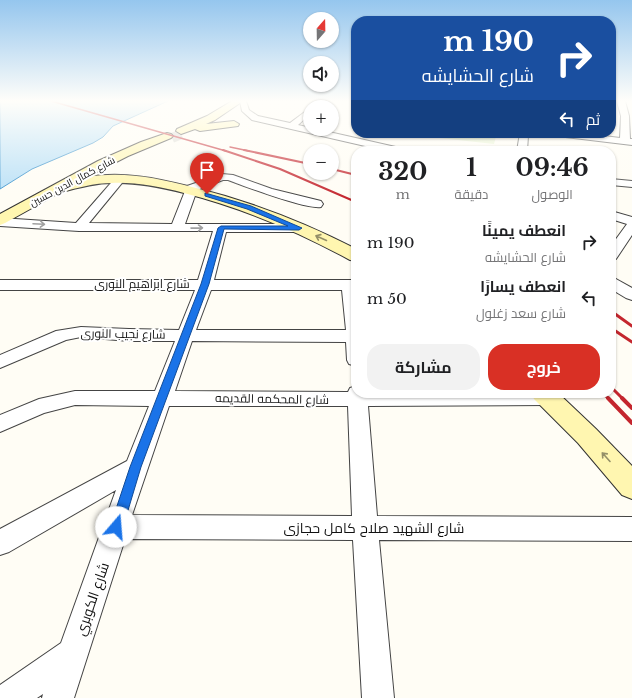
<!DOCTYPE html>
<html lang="ar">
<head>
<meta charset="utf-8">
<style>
	:root { --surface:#fff; --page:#f2f2f2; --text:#202124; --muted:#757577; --accent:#d93025 }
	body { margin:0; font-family:"Libre Baskerville",Cairo,serif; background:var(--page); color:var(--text); direction:rtl; height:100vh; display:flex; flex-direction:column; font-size:15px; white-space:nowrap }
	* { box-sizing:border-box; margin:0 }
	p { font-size:13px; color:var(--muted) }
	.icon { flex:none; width:22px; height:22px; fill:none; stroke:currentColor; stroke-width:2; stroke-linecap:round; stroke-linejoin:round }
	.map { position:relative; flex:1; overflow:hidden; direction:ltr }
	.sheet { position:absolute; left:351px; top:146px; width:265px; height:252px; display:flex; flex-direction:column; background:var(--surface); border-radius:16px; box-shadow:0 1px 3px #0004; direction:rtl }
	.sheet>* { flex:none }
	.guide { position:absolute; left:351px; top:16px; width:265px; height:122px; border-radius:16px; box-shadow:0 1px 3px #0004; direction:rtl; background:#1a4fa0; color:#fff; overflow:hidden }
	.needle { width:26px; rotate:20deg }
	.tools { position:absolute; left:303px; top:12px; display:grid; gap:8px }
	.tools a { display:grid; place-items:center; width:36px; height:36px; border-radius:50%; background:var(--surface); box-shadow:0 1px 3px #0004; font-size:20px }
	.pin { position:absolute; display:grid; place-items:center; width:34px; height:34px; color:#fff; margin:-41px -17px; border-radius:50% 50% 50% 0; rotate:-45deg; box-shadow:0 0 4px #0007 }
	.pin .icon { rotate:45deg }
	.me { position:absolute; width:44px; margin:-22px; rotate:18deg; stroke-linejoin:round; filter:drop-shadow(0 0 3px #0008) }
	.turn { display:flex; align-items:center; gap:14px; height:84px; padding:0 16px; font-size:18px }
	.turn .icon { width:52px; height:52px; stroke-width:2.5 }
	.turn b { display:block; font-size:28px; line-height:34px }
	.then { display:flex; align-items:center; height:38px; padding:0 16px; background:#0003; gap:8px; font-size:15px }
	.eta { display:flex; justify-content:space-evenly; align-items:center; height:68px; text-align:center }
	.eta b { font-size:24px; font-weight:700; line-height:28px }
	.primary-button { display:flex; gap:8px; margin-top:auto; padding:8px 16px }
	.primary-button a { flex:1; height:46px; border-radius:16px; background:var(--accent); color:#fff; font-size:16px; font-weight:700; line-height:46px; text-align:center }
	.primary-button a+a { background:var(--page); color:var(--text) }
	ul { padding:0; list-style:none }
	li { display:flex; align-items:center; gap:12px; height:56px; padding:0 16px }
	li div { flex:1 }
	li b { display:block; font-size:15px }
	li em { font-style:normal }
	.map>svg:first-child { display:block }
	.pitch { fill:#e6f2cf }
	.water { fill:#b9e0f7; stroke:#3f96cf }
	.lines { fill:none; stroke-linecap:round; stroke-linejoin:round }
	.secondary-tunnel { stroke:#dbdad3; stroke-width:10; stroke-dasharray:10 5.5; stroke-linecap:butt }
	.minor-casing { stroke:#444; stroke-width:2 }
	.secondary-casing { stroke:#333; stroke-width:2 }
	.minor { fill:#fff; fill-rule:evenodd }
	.secondary { fill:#fff6b0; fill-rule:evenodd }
	.rail-far3 { stroke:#c4262e; stroke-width:1.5 }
	.rail-far2 { stroke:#c4262e; stroke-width:2 }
	.rail-far1 { stroke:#c4262e; stroke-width:3 }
	.rail { stroke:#c4262e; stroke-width:4 }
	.oneway { stroke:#a0a0a0 }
	.oneway2 { stroke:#948f68 }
	.route { fill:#1a73e8; stroke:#114b97 }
	.labels { text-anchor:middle; stroke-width:4; stroke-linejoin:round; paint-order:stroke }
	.far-street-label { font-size:10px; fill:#111; stroke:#fff }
	.street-label { font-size:12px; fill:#111; stroke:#fff }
	.near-street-label { font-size:14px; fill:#111; stroke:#fff }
</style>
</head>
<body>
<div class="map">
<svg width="632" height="698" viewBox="0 0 632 698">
	<rect width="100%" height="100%" fill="#fffdf5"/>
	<path class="pitch" d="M415,133H497L494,144L413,135Z"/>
	<path class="water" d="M0,101H168L113,126L103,137L93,143L32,169L0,189Z"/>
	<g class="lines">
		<path class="secondary-tunnel" d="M172,138L186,132"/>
		<defs>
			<g id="minor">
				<path d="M240,101H246L249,110L258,116L290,123L310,108V114L298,125L400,148L405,151H387L252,120L242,111Z"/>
				<path d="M617,101H625L629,116L630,139H632V145L557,136H528L527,151H517L520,133H580L620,138L621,116Z"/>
				<path d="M222,174L233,175L272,189L321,201L323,204L321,207C307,210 244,186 228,180H223L197,190L185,224H299L304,225L305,228L304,231L299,232H226L214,280H356V366L349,364L347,360L346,342L192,341L175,391L348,392L350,388L356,386V393H556L559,398L556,403L549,405L368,406L377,516L632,517V541L379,540L394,698H362L353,540L125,539L74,698H42L43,694L37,698H0V685L61,643L116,490L9,552L0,555V529L127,461L149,406L75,405L44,413L0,432V415L39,399L75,391H155L175,341H129L81,337L66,340L0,368V355L56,331L81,327L129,329L179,330L195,290H0V280H198L213,231H79L0,226V218L76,223L117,176L121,175L126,178L89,223L172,224L187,186ZM211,290H342L346,330H196ZM169,406H348L352,516L132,515Z"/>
				<path d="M611,179L632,181V187L611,185Z"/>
				<path d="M611,211L632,217V235L616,259L611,260V246L627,224L611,219Z"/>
				<path d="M611,277L616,279L632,288V300L626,298L611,289Z"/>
			</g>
			<g id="secondary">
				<path d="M232,101H243L215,120L206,124L234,121L239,124L238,126L200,131L195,129L181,134L176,131L177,129L207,116Z"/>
				<path d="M167,133L171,134L173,136L171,138L128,156L87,177C123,171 157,178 192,187C249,201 304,222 356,249V261L350,260C297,231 242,208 184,193C161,187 136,182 112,183C94,183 76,188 59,193L5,223L0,225V214L98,161L141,142Z"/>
				<path d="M531,393H558L596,429L632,466V499L622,495L578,443L534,399Z"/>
			</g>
		</defs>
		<use href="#minor" class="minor-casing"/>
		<use href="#secondary" class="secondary-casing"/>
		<use href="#minor" class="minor"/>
		<use href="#secondary" class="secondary"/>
		<g class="rail-far3">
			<path d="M51,101L226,151"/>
			<path d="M230,147L249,151"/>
		</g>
		<g class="rail-far2">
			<path d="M223,150L280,169L356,202"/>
			<path d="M244,150L310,164"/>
			<path d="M332,169L356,175"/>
		</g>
		<g class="rail-far1">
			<path d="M611,311L632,326"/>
			<path d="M611,328L632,342"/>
			<path d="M611,387L623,399"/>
			<path d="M603,393L609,399"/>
		</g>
		<g class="rail">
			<path d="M608,398L632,423"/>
			<path d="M622,398L632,408"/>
		</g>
	</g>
	<defs><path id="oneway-shaft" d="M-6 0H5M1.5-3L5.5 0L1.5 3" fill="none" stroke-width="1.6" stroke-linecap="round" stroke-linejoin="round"/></defs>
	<g class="oneway">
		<use href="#oneway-shaft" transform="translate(39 224) rotate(3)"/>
		<use href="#oneway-shaft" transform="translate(197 228) rotate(-1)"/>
	</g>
	<g class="oneway2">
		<use href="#oneway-shaft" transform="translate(321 238) rotate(-156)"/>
		<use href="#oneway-shaft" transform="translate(606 457) rotate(-132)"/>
	</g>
	<linearGradient id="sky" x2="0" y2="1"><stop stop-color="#95c6ee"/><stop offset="0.51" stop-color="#fffefa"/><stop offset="1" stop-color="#fffefa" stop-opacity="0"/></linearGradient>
	<rect width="632" height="198" fill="url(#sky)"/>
	<path class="route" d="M205,193L251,206L302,228L299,230L224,229L209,284L141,467L123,527L121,531L116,533L112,531L110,527L130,467L201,284L218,228L221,226H288L247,209L205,196Z"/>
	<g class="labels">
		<g class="far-street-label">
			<text transform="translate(72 181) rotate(-28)" y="4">شارع كمال الدين حسين</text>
		</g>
		<g class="street-label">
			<text x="142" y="288">شارع ابراهيم النورى</text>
			<text transform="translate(123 334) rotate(1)" y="4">شارع نجيب النورى</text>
			<text transform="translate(272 399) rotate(1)" y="4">شارع المحكمه القديمه</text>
		</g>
		<g class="near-street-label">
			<text x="374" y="533">شارع الشهيد صلاح كامل حجازى</text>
			<text transform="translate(92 599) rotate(-71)" y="5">شارع الكوبري</text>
		</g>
	</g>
</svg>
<div class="tools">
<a><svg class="needle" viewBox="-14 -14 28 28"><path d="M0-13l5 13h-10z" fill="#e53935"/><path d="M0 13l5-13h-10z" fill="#757577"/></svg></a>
<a><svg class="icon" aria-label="sound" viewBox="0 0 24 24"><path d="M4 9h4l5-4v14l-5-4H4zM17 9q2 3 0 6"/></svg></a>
<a>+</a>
<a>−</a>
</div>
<div class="pin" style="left:207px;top:194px;background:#d93025"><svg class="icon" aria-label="arrive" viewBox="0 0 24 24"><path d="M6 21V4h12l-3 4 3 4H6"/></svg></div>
<svg class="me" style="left:116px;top:527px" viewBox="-20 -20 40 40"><circle r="19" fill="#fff"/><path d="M0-13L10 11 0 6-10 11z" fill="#1a73e8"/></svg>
<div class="guide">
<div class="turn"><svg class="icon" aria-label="right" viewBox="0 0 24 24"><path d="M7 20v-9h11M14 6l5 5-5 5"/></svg><div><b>190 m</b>شارع الحشايشه</div></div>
<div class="then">ثم<svg class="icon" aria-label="left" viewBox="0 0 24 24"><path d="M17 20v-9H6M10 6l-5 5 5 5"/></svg></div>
</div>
<section class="sheet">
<div class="eta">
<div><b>09:46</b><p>الوصول</p></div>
<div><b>1</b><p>دقيقة</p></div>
<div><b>320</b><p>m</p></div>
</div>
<ul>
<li><svg class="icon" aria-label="right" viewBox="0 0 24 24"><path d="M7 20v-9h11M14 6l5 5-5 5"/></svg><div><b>انعطف يمينًا</b><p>شارع الحشايشه</p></div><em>190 m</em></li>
<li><svg class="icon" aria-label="left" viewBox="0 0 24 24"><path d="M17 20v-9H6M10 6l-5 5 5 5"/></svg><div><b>انعطف يسارًا</b><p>شارع سعد زغلول</p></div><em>50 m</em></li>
</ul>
<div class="primary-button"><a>خروج</a><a>مشاركة</a></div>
</section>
</div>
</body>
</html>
